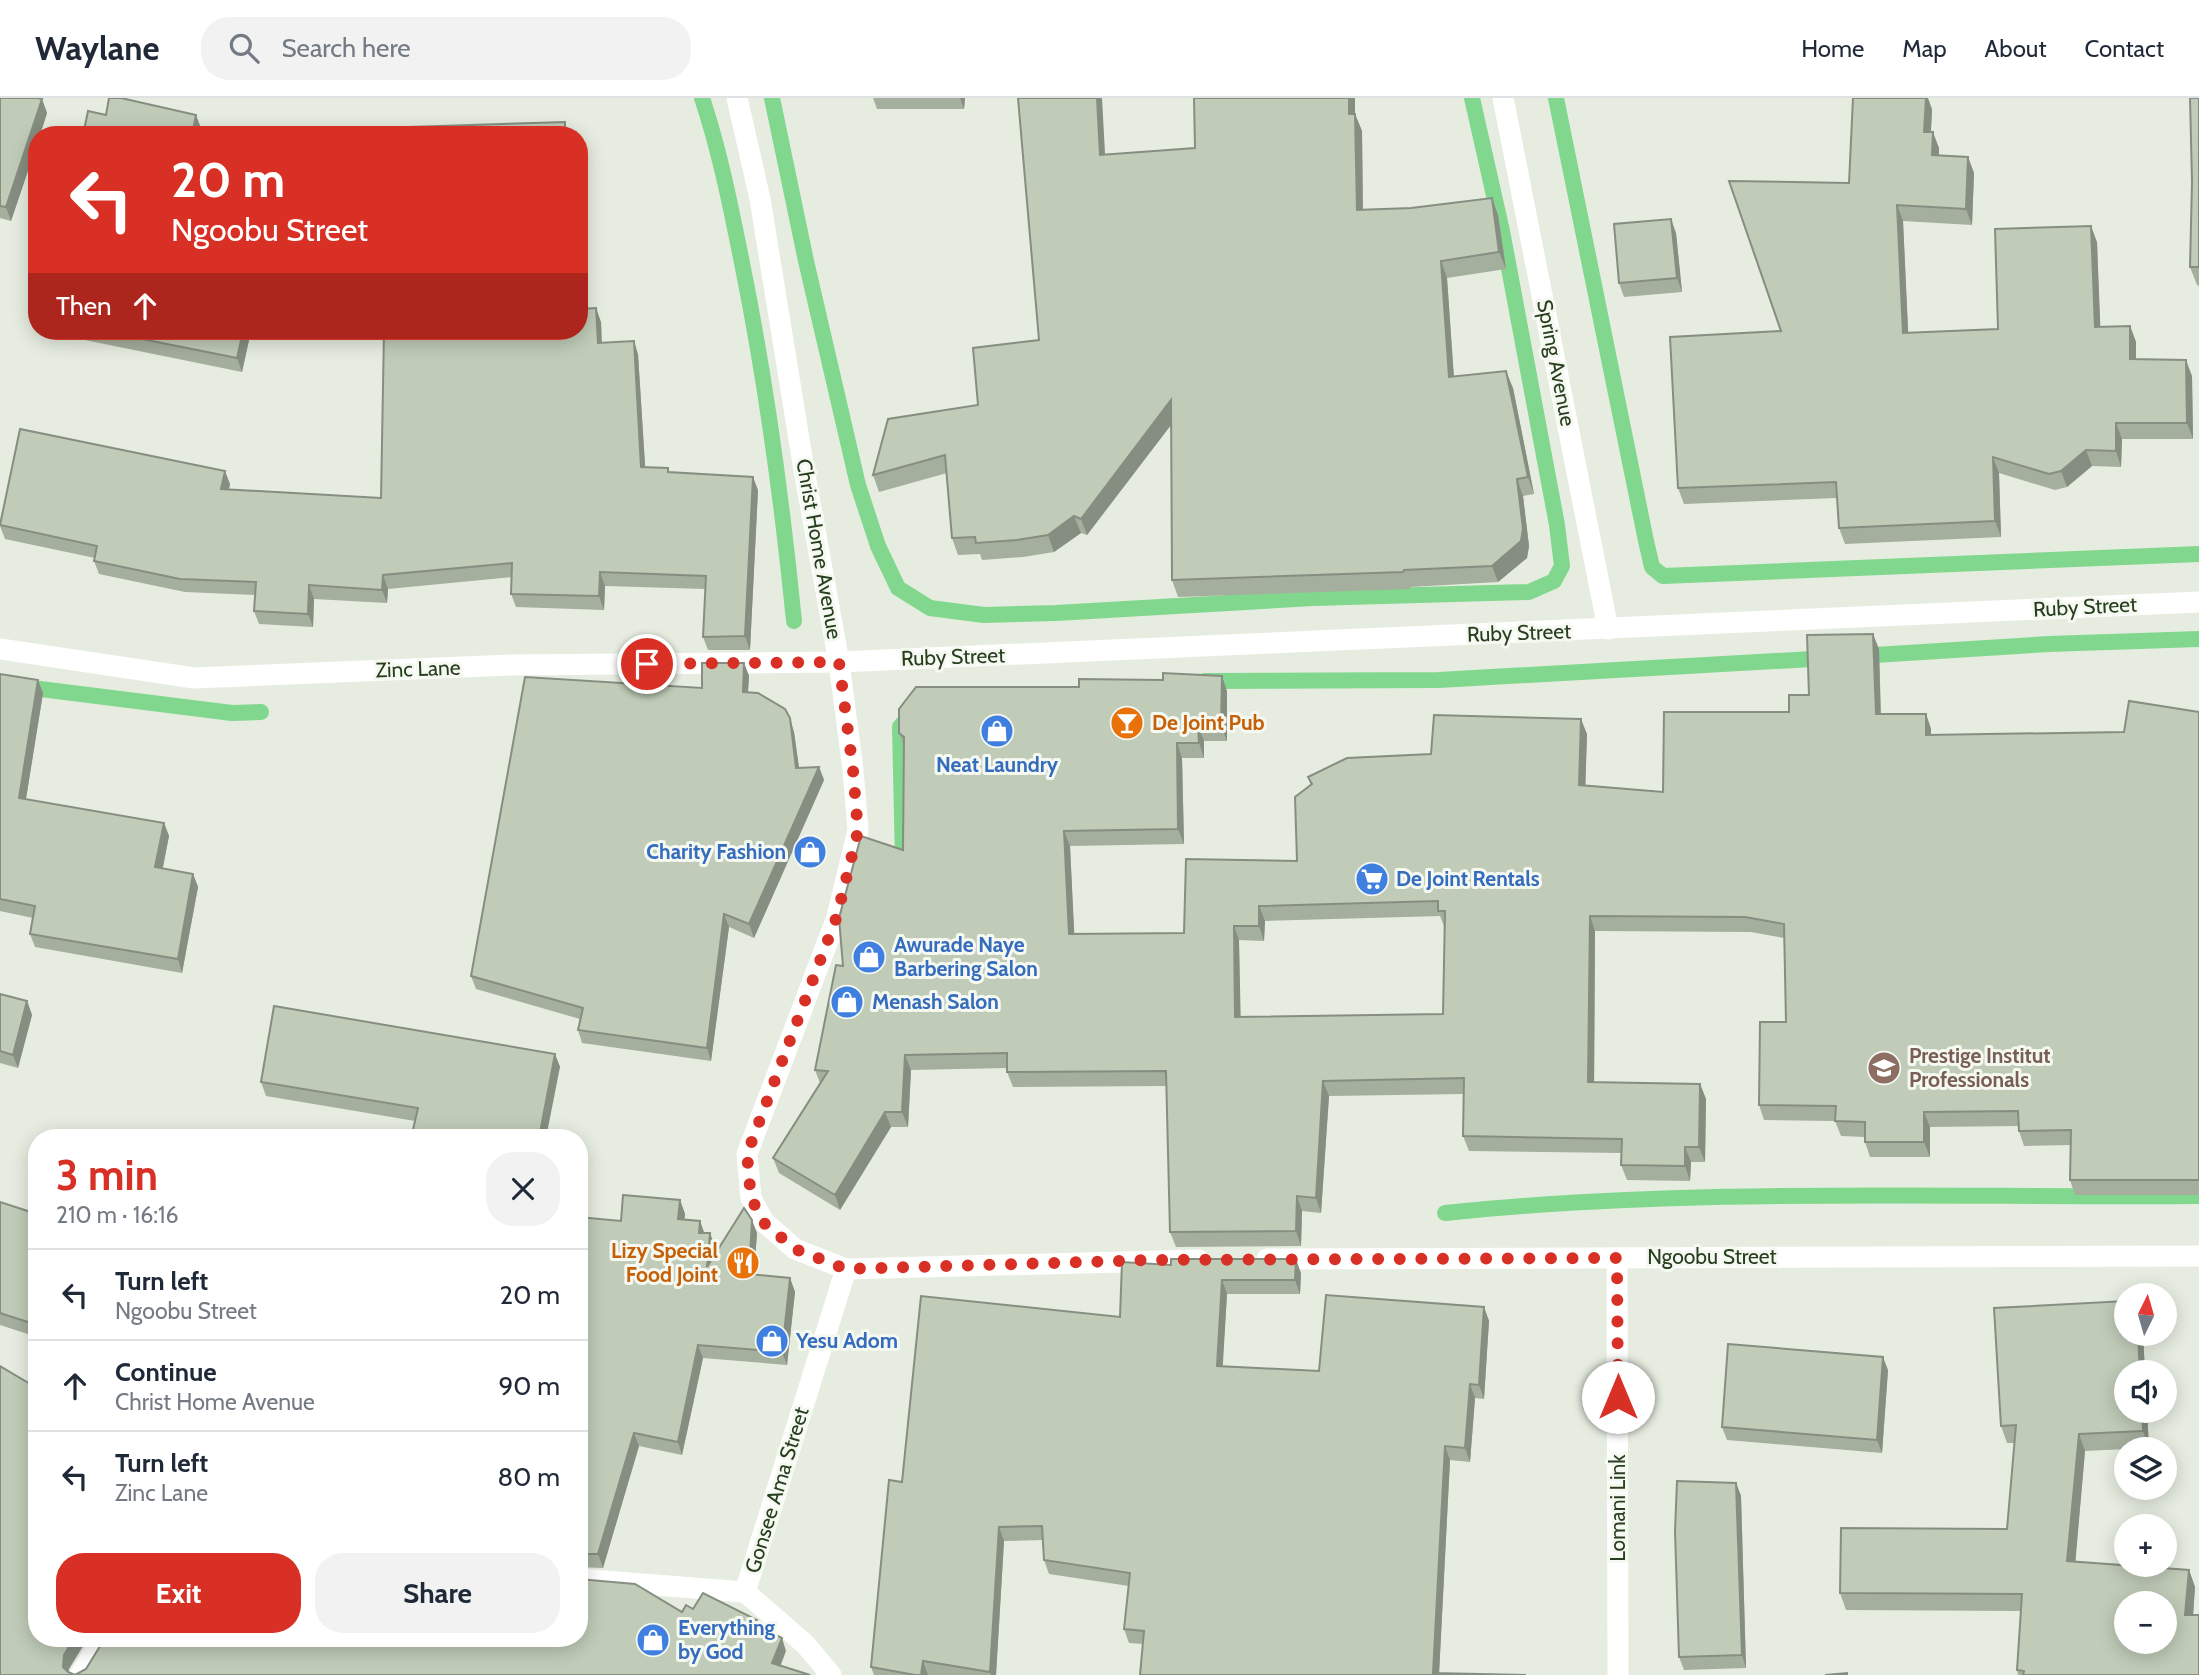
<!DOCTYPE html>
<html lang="en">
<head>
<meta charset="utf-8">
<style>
	:root { --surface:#fff; --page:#f2f2f3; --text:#1f2937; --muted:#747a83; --line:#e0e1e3; --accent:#d93025 }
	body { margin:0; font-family:Cabin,sans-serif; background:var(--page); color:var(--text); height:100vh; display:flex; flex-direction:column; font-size:26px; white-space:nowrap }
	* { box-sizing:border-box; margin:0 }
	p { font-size:23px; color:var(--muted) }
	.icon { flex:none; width:38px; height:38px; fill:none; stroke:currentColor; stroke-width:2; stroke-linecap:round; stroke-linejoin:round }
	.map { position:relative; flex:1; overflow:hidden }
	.side { position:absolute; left:28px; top:1031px; width:560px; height:518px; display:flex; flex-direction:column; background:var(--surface); border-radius:28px; box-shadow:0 4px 18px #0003 }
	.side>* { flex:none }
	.top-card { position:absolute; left:28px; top:28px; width:560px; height:214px; border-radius:28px; box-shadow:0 4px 18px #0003; background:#d93025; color:#fff; overflow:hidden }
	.needle { width:46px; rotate:5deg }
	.buttons { position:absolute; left:2114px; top:1185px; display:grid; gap:14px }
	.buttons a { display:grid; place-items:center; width:63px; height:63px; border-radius:50%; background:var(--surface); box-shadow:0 4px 18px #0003; font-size:35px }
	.pin { position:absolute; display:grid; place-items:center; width:60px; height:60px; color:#fff; margin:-30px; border:4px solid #fff; border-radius:50%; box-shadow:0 2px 7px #0007 }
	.me { position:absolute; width:77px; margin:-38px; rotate:0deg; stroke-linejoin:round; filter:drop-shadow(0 0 5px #0008) }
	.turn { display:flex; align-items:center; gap:24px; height:147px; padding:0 28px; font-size:32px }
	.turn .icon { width:91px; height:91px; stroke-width:2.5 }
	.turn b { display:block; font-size:49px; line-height:60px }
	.then { display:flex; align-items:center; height:66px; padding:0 28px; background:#0003; gap:14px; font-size:26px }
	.round { display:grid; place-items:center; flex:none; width:74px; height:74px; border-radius:28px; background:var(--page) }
	.overview { display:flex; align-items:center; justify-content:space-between; height:119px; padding:0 28px }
	h1 { font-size:42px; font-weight:800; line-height:52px; color:var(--accent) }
	.primary-button { display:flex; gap:14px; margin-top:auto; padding:14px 28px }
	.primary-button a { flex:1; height:80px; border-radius:28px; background:var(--accent); color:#fff; font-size:28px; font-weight:800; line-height:80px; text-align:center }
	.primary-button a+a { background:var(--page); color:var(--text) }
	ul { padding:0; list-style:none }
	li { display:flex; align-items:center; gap:21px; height:91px; padding:0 28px; border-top:2px solid var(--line) }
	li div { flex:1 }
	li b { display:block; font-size:26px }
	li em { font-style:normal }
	header { display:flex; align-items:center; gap:42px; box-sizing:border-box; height:98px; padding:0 35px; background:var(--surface); border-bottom:2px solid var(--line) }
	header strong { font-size:33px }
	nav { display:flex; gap:38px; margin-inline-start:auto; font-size:24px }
	.search { width:490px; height:63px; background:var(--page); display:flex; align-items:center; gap:18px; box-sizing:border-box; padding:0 24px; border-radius:28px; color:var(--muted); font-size:26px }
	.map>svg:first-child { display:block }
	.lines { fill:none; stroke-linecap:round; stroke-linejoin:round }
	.stream { stroke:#82d78e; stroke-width:16 }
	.minor { stroke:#fff; stroke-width:21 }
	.wall { fill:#a5af9e; fill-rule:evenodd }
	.shaded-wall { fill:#868e81 }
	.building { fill:#c0cbb8; stroke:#868e81; stroke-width:2; fill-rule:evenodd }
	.route { stroke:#d93025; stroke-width:12; stroke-dasharray:0 21.6 }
	.labels { text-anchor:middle; stroke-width:6; stroke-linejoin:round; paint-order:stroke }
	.street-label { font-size:21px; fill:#283f1f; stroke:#f5f9f1 }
	.food-label { font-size:21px; font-weight:bold; fill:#c56008; stroke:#f5f9f1; text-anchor:start }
	.shop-label { font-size:21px; font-weight:bold; fill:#366cbe; stroke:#f5f9f1; text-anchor:start }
	.education-label { font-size:21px; font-weight:bold; fill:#785e54; stroke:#f5f9f1; text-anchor:start }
</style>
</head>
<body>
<header>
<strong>Waylane</strong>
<div class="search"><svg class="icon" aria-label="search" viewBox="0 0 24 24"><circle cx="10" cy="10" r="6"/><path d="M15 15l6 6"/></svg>Search here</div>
<nav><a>Home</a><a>Map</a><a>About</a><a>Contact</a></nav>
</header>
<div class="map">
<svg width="2199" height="1577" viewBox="0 0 2199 1577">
	<rect width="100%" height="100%" fill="#e6ede0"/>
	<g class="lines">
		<g class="stream">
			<path d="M702,0C720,54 731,110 742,165C766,284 782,402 794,523"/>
			<path d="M772,0L806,163L858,387L878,448L898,490L930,510L984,517L1056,515L1313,500L1529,494L1554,483L1562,468L1557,427L1502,133L1472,0"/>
			<path d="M1556,0L1646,443L1652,469L1663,478L2199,456"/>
			<path d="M1859,558L2049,546L2199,541"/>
			<path d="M1205,583L1439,582L1830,560"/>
			<path d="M0,586L232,615L261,614"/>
			<path d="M903,764L900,629L906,622"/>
			<path d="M1445,1115C1695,1089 1948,1100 2199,1098"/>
		</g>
		<g class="minor">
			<path d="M737,0L760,101L804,372L839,564L853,672L858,732L837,819L747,1056L751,1100L764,1124L795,1151L846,1171L1199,1162"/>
			<path d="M1503,0L1608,531"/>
			<path d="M0,551L194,580L510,567L839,564L2199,504"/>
			<path d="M1617,1160L1618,1577"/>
			<path d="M1267,1161L2199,1158"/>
			<path d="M579,1481L745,1494"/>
			<path d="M745,1494L846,1171"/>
			<path d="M745,1494L805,1546L831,1577"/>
			<path d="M80,1577L103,1540"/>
		</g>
	</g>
	<g class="wall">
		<path d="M0,0L42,1L47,15L40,37H37V46L11,123L0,120Z"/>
		<path d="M873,0H965L964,11H877Z"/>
		<path d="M1194,0H1355V16L1362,33L1363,111L1411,110L1492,100L1498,117L1506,171L1447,180L1454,279L1513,290L1534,396L1523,398L1529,448L1527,460L1498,484L1410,489V491L1178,499L1172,482L1171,327L1087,437L1081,435L1054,454L1023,459L982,462L980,456L958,457L952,440L947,375L879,394L873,377L978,307L1039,242L1105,56L1195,50Z"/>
		<path d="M2199,0V188L2197,187L2190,169Z"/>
		<path d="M1932,11L1931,34L1939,50V58L1968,59L1974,75L1972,127L1903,123L1908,235L1998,231L2097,144L2100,229L2130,228L2136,244V261L2192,278L2193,341H2122L2121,369L2092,368L2067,389L2055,392L1999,375L2001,439L1845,446L1839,430L1837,400L1684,406L1678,390L1781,233Z"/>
		<path d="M579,43L581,47L585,211L601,224L602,245L638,256L645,369L668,370L670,375L758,392L750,552H708L703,539L705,491L605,488L604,512L516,509L511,496L512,479L388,491L387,505L314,501L313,529L259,526L254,513L255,497L185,494L99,476L94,463L95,460L5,441L0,428L230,386L229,391L381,400L579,233Z"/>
		<path d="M1676,135L1682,194L1624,199L1619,185Z"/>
		<path d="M68,233H251L242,274L70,239Z"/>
		<path d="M1879,551L1881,616H1926L1931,631V637L2124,634L2199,614V1097H2075L2070,1082L2071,1047L2024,1048L2019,1033V1028L1930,1029V1059H1870L1865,1044V1039L1841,1038L1835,1023L1764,1022L1759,1007L1786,924L1784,840L1751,834L1595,833L1594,984L1700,986L1706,1001L1705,1064H1691L1690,1083L1627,1082L1621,1067L1622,1055L1469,1053L1463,1038L1464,996L1329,998L1321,1115L1302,1113L1301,1148L1176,1149L1170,1134L1166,988L1013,989L1007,974V970L911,972L908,1029H891L840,1112L779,1075L773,1060L820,985L815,972L843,868L903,752L904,650L899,635L1227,593V643H1204V660H1182L1184,746L1070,748L1074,836L1184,835L1297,763L1311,688L1308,679L1431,656L1587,636L1585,687L1663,694L1789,614L1809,597ZM1440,818L1444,828H1445L1443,916L1240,919L1239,842L1264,843L1265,823Z"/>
		<path d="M744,565L749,578L748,595L794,634L799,670L819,669L824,682L754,840L729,829L711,963L582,945L578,932L580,921L476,891L471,878L702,590Z"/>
		<path d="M0,576L43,595L26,701L164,725L169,738L163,770L193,776L198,789L182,875L35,849L30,836L33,820L0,813Z"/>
		<path d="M0,896L27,903L32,917L18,970L0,965Z"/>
		<path d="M555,956L560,969L415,1023L266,998L261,984Z"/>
		<path d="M680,1102L685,1116L684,1122L700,1123L704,1135L715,1148L714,1158L757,1135L754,1176L790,1180L795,1194L787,1267L703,1260L682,1357L639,1348L603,1470L579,1469V1119L621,1123Z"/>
		<path d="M0,1104L37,1116V1239L0,1227Z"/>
		<path d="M1122,1164L1301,1175L1300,1196H1227L1222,1268L1319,1273L1484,1209L1489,1223L1484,1301L1475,1300L1470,1364L1450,1362L1439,1575L1140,1577L1143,1546L1129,1545L1124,1531L1129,1488L1049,1476L1044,1462L1043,1442L1004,1443L996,1577H874L871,1569L902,1384L1120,1219Z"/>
		<path d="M2126,1236H2143L2145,1274L2126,1312H2147L2149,1350L2085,1353L2075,1464L2189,1472L2195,1489L2193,1517L2199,1577H2018L2017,1572L2021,1513L1846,1512L1840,1495L2007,1431L2015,1345H2007L2001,1328Z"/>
		<path d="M1888,1272L1882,1355L1727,1342L1722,1329Z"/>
		<path d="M1736,1385L1741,1398L1746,1570L1684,1572L1679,1559Z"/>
	</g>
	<g class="shaded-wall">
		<path d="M960,0H965L964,11Z"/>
		<path d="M1097,0H1102L1106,74L1100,57Z"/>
		<path d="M1349,0H1355V33L1349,16Z"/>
		<path d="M1926,0H1928L1932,11L1930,50L1924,34Z"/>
		<path d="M42,1L47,15L40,37H37V46L11,123L6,109Z"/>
		<path d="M1355,16L1362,33L1363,128L1357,112Z"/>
		<path d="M196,17L201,30L200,37H192Z"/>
		<path d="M1933,34L1939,50L1938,73L1932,57Z"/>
		<path d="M579,43L581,47L585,225L580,211Z"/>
		<path d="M1968,59L1974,75L1972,127L1966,111Z"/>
		<path d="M1492,100L1498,117L1506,171L1499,154Z"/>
		<path d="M1897,107L1903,123L1909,251L1903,235Z"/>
		<path d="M1671,121L1676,135L1682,194L1677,180Z"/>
		<path d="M2091,128L2097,144L2101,245L2095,229Z"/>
		<path d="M1441,163L1447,180L1455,296L1449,279Z"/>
		<path d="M596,210L601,224L602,259L598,245Z"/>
		<path d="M2130,228L2136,244V277L2130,261Z"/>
		<path d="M243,233H251L242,274L237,260Z"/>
		<path d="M634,243L638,256L646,382L641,369Z"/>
		<path d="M2186,262L2192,278L2193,341L2187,325Z"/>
		<path d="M1506,273L1513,290L1534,396L1528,379Z"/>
		<path d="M1171,302L1177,319L1087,437L1081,421Z"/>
		<path d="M2116,325L2122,341L2121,369L2116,353Z"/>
		<path d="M2086,352L2092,368L2067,389L2061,373Z"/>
		<path d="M1993,359L1999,375L2001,439L1995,423Z"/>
		<path d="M225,373L230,386L226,404L221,391Z"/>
		<path d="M753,379L758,392L750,552L745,538Z"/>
		<path d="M1517,381L1523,398L1529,448L1527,460L1498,484L1492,468Z"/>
		<path d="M1074,418L1081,435L1054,454L1048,437Z"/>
		<path d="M600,474L605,488L604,512L599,498Z"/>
		<path d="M383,477L388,491L387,505L382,492Z"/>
		<path d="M309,487L314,501L313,529L308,516Z"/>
		<path d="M1873,536L1879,551L1881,631L1876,616Z"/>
		<path d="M744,565L749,578L747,608L743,594Z"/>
		<path d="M1222,578L1227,593V643L1221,628Z"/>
		<path d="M38,582L43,595L24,713L19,700Z"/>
		<path d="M1926,616L1931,631V652L1926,637Z"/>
		<path d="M790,620L794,634L801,684L796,670Z"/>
		<path d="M1581,621L1587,636L1585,702L1579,687Z"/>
		<path d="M1198,628L1204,643V660L1199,645Z"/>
		<path d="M1177,645L1182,660L1184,746L1178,731Z"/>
		<path d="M819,669L824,682L754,840L749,826Z"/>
		<path d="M164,725L169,738L160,782L155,769Z"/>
		<path d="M1064,733L1070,748L1075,850L1069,836Z"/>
		<path d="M193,776L198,789L182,875L178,861Z"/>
		<path d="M1259,808L1265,823L1264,843L1259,828Z"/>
		<path d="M724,816L729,829L711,963L707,950Z"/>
		<path d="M1590,818L1595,833L1594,999L1588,984Z"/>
		<path d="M1234,828L1239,842L1241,934L1235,919Z"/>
		<path d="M27,903L32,917L18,970L13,957Z"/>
		<path d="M555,956L560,969L546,1040H539Z"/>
		<path d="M905,957L911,972L908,1029L902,1014Z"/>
		<path d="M1323,983L1329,998L1321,1115L1316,1100Z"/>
		<path d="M1700,986L1706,1001L1705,1064L1699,1049Z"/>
		<path d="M885,1014L891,1029L840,1112L835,1097Z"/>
		<path d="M1924,1014L1930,1029V1059L1924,1044Z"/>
		<path d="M1685,1049L1691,1064L1690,1083L1685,1068Z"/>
		<path d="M1297,1098L1302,1113L1301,1148L1296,1133Z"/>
		<path d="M680,1102L685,1116L683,1135L678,1121Z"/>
		<path d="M752,1122L757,1135L753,1189L749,1176Z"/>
		<path d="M700,1123L705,1137L699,1135Z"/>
		<path d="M710,1135L715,1148L712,1182L707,1169Z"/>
		<path d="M1296,1161L1301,1175L1300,1196L1295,1182Z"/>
		<path d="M790,1180L795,1194L787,1267L782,1254Z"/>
		<path d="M1222,1182L1227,1196L1222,1282L1217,1268Z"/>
		<path d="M1484,1209L1489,1223L1484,1301L1479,1287Z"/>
		<path d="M2138,1236H2143L2145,1274H2140Z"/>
		<path d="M698,1247L703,1260L682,1357L678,1344Z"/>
		<path d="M1883,1259L1888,1272L1882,1355L1877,1342Z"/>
		<path d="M1470,1286L1475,1300L1470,1364L1465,1350Z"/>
		<path d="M2142,1312H2147L2149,1350L2143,1333Z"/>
		<path d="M634,1335L639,1348L603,1470L598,1456Z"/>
		<path d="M2079,1336L2085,1353L2074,1480L2067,1463Z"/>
		<path d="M1445,1348L1450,1362L1439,1577L1433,1575Z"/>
		<path d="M1736,1385L1741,1398L1746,1570L1742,1557Z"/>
		<path d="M999,1429L1004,1443L996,1577H991L990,1574Z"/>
		<path d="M2189,1472L2195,1489L2192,1534L2185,1517Z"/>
		<path d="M74,1540H88L69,1571L68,1577L63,1569L64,1557Z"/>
		<path d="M782,1540L786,1553L777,1577L772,1565Z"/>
		<path d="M923,1563L928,1577H921Z"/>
	</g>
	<g class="building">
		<path d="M0,0H37L42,1L6,109L0,108Z"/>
		<path d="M109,0H121L196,17L192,37H83L88,13L106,17Z"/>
		<path d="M1018,0H1097L1100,57L1195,50L1194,0H1349V16H1355L1357,112L1411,110L1492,100L1499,154L1441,163L1449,279L1506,273L1528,379L1517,381L1523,431L1521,443L1492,468L1404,472L1403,474L1172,482L1171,302L1081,421L1074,418L1048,437L1017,442L976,445L975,439L952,440L945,357L873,377L888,321L978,307L973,250L1039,242Z"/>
		<path d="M1853,0H1926L1924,34H1933L1932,57L1968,59L1966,111L1897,107L1903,235L1998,231L1995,131L2091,128L2095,229L2130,228V261L2186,262L2187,325H2116V353L2086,352L2061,373L2049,376L1993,359L1995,423L1839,430L1836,384L1678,390L1670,239L1781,233L1729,83L1849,85Z"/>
		<path d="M2190,0H2199V169H2190L2192,84Z"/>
		<path d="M565,24V34H576V37H347V31Z"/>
		<path d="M1671,121L1677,180L1619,185L1614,126Z"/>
		<path d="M579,178L580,211L596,210L598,245L634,243L641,369L668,370V374L753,379L745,538L703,539L706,478L600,474L599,498L511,496L512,465L383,477L382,492L309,487L308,516L254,513L256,484L180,481L94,463L97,448L0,427L20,331L225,373L221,391L381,400L384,233H579Z"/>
		<path d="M102,233H243L237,260Z"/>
		<path d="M1873,536L1876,616H1926V637L2124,634L2129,603L2199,614V1082H2070L2071,1032L2019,1033L2018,1013L1924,1014V1044H1865V1024L1835,1023L1836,1008L1759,1007L1760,924H1786L1784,826L1745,819L1590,818L1588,984L1700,986L1699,1049H1685V1068L1621,1067L1622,1041L1463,1038L1464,980L1323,983L1316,1100L1297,1098L1296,1133L1170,1134L1166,973L1007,974V955L905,957L902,1014H885L835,1097L773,1060L828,973L815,972L836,867L843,868L839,820L861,738L903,752L904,639L899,635V611L916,589H1079V581L1163,582V575L1222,578L1221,628H1198L1199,645H1177L1178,731L1064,733L1069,836L1184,835L1186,761L1297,763L1295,699L1312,686L1308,679L1347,660L1431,656L1434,617L1581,621L1579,687L1663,694L1664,614H1789V597H1809L1807,537ZM1438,803V813H1445L1443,916L1235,919L1234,828H1259V808Z"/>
		<path d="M702,565H744L743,594L758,595L785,611L790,620L796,670L819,669L749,826L724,816L707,950L578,932L583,910L471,878L525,579L702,590Z"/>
		<path d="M0,576L38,582L19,700L164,725L155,769L193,776L178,861L30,836L35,808L0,801Z"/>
		<path d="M0,896L27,903L13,957L0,953Z"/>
		<path d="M274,908L555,956L539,1040H411L418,1010L261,984Z"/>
		<path d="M623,1097L680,1102L678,1121L700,1123L699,1135H710L707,1169L744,1110L752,1122L749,1176L790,1180L782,1254L698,1247L678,1344L634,1335L598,1456H579V1119L621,1123Z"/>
		<path d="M0,1104L37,1116V1227L0,1215Z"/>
		<path d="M1171,1161H1296L1295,1182H1222L1217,1268L1319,1273L1326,1197L1484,1209L1479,1287L1470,1286L1465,1350L1445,1348L1433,1575L1526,1577H1140L1144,1533L1124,1531L1130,1475L1044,1462L1042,1428L999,1429L990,1574L923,1563L921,1577H915L871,1569L889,1382L902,1384L921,1198L1120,1219L1122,1164L1171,1167Z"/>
		<path d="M2126,1203V1236H2138L2140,1274H2126V1312H2142L2143,1333L2079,1336L2067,1463L2189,1472L2185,1517H2199V1577H2023L2024,1573L2017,1572L2022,1496L1840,1495L1841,1430L2007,1431L2016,1327L2001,1328L1994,1210ZM2126,1505H2165V1544H2126Z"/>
		<path d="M1728,1246L1883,1259L1877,1342L1722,1329Z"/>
		<path d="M0,1268L37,1290V1540H74L64,1557L63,1569L68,1574L75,1577L86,1571L105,1540H579V1481L635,1486L682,1514L686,1507L693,1511L703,1495L757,1522L754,1526L782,1540L772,1565L810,1577H0Z"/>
		<path d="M1677,1383L1736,1385L1742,1557L1679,1559L1675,1433Z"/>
		<path d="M1847,1575V1577H1825Z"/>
	</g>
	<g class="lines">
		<path class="route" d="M647,566L839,564L853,672L858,733L837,818L747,1056L751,1100L764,1125L795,1151L846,1171L1153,1162L1617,1160L1618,1299"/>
	</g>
	<defs>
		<symbol id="bar-disc" viewBox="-11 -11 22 22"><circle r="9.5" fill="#e8710a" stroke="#f5f9f1"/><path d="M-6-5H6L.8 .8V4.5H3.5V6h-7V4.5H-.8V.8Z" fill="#fff"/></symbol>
		<symbol id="shop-disc" viewBox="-11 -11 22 22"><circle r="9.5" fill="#3f7fe0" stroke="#f5f9f1"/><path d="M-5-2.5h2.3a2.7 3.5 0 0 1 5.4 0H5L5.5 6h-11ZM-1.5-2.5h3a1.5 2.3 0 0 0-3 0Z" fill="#fff"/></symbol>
		<symbol id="supermarket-disc" viewBox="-11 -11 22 22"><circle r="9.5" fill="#3f7fe0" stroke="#f5f9f1"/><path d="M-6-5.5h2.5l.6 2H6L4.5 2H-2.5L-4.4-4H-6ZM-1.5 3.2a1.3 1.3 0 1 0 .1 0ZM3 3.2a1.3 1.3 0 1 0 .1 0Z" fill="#fff"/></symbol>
		<symbol id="school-disc" viewBox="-11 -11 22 22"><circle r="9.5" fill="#8d6e63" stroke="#f5f9f1"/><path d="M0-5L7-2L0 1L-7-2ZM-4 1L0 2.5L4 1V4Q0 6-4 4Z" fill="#fff"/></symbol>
		<symbol id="restaurant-disc" viewBox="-11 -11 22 22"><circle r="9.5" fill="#e8710a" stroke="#f5f9f1"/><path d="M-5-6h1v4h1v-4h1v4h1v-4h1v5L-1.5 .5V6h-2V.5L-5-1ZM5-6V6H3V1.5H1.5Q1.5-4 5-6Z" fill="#fff"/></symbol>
	</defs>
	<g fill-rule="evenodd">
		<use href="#bar-disc" x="1108" y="606" width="38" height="38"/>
		<use href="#shop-disc" x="978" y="614" width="38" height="38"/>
		<use href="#shop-disc" x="791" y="735" width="38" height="38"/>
		<use href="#supermarket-disc" x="1353" y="762" width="38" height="38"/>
		<use href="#shop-disc" x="850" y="840" width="38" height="38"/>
		<use href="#shop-disc" x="828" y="885" width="38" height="38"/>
		<use href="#school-disc" x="1865" y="951" width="38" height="38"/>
		<use href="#restaurant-disc" x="724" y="1146" width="38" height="38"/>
		<use href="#shop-disc" x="753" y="1224" width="38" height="38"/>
		<use href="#shop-disc" x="634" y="1523" width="38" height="38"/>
	</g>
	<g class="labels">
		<g class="street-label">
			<text transform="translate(1556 265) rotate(79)" y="7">Spring Avenue</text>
			<text transform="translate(819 451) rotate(80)" y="7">Christ Home Avenue</text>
			<text transform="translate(2085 509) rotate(-3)" y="7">Ruby Street</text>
			<text transform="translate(1519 535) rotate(-2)" y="7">Ruby Street</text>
			<text transform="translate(953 559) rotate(-2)" y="7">Ruby Street</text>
			<text transform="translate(418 571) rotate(-2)" y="7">Zinc Lane</text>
			<text x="1712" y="1166">Ngoobu Street</text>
			<text transform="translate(777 1392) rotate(-73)" y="7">Gonsee Ama Street</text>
			<text transform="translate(1618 1410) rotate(-90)" y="7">Lomani Link</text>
		</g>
		<g class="food-label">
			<text x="1152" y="632">De Joint Pub</text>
			<text x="718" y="1160" text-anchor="end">Lizy Special<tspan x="718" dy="24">Food Joint</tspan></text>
		</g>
		<g class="shop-label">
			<text x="997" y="674" text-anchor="middle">Neat Laundry</text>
			<text x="786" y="761" text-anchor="end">Charity Fashion</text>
			<text x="1396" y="788">De Joint Rentals</text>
			<text x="894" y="854">Awurade Naye<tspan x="894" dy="24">Barbering Salon</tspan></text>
			<text x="872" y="911">Menash Salon</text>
			<text x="796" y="1250">Yesu Adom</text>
			<text x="678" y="1537">Everything<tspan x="678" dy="24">by God</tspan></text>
		</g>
		<g class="education-label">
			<text x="1909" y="965">Prestige Institut<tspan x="1909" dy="24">Professionals</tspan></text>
		</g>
	</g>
</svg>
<div class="buttons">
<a><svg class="needle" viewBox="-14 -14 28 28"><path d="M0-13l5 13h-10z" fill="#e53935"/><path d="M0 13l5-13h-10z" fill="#747a83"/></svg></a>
<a><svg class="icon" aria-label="sound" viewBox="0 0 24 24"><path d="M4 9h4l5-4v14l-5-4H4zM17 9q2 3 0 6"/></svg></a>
<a><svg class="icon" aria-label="layers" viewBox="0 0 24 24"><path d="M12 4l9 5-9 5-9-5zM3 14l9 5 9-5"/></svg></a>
<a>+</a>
<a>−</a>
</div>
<div class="pin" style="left:647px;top:566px;background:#d93025"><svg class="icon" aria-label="arrive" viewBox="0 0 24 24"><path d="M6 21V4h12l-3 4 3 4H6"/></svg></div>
<svg class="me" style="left:1618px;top:1299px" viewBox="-20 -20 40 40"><circle r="19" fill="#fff"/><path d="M0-13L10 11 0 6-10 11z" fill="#d93025"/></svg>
<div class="top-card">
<div class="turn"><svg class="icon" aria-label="left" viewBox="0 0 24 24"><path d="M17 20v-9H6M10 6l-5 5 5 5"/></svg><div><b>20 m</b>Ngoobu Street</div></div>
<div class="then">Then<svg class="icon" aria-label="ahead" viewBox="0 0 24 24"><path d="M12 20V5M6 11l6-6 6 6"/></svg></div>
</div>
<section class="side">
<div class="overview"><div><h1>3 min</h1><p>210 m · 16:16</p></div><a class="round"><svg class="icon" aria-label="close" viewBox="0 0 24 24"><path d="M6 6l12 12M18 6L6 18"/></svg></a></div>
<ul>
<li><svg class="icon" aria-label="left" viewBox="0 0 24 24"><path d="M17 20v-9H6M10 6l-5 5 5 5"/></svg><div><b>Turn left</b><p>Ngoobu Street</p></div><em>20 m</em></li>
<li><svg class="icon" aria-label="ahead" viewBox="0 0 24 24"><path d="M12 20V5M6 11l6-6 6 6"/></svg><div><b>Continue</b><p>Christ Home Avenue</p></div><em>90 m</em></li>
<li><svg class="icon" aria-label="left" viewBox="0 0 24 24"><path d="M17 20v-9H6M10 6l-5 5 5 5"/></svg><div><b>Turn left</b><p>Zinc Lane</p></div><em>80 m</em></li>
</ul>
<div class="primary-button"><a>Exit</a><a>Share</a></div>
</section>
</div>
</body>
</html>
